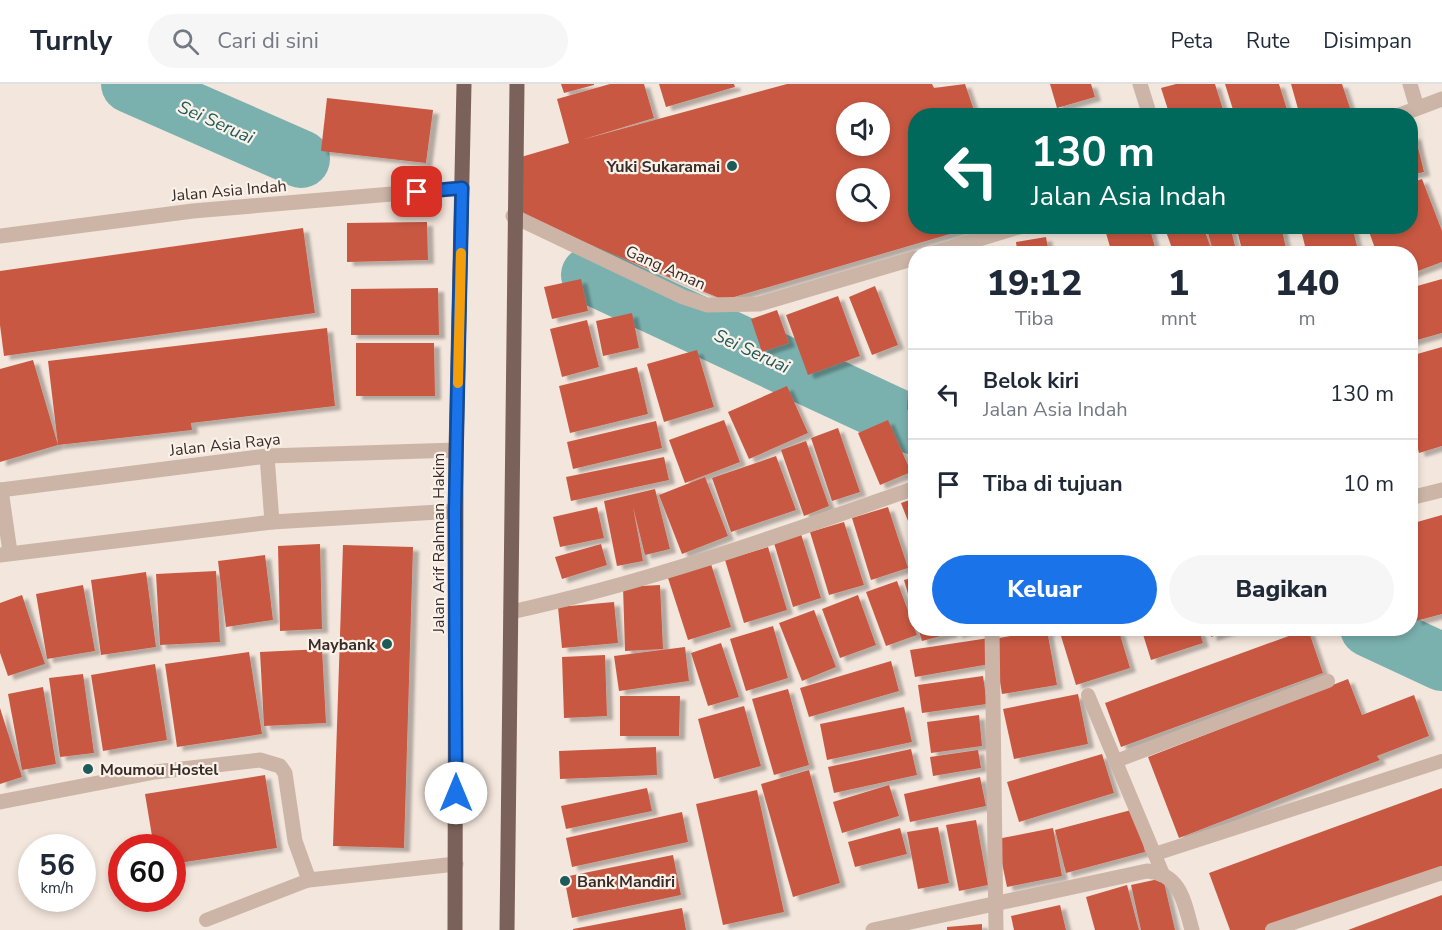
<!DOCTYPE html>
<html lang="id">
<head>
<meta charset="utf-8">
<style>
	:root { --surface:#fff; --page:#f6f6f7; --text:#1f2937; --muted:#747a83; --line:#e0e1e3; --accent:#1a73e8 }
	body { margin:0; font-family:"Nunito Sans",sans-serif; background:var(--page); color:var(--text); height:100vh; display:flex; flex-direction:column; font-size:22px; white-space:nowrap }
	* { box-sizing:border-box; margin:0 }
	p { font-size:20px; color:var(--muted) }
	.icon { flex:none; width:33px; height:33px; fill:none; stroke:currentColor; stroke-width:2; stroke-linecap:round; stroke-linejoin:round }
	.map { position:relative; flex:1; overflow:hidden }
	.side { position:absolute; left:908px; top:162px; width:510px; height:390px; display:flex; flex-direction:column; background:var(--surface); border-radius:24px; box-shadow:0 3px 9px #0003 }
	.side>* { flex:none }
	.banner { position:absolute; left:908px; top:24px; width:510px; height:126px; border-radius:24px; box-shadow:0 3px 9px #0003; background:#00695c; color:#fff; overflow:hidden }
	.controls { position:absolute; left:836px; top:18px; display:grid; gap:12px }
	.controls a { display:grid; place-items:center; width:54px; height:54px; border-radius:50%; background:var(--surface); box-shadow:0 3px 9px #0003; font-size:30px }
	.speed { position:absolute; left:18px; top:750px; display:flex; gap:12px; font-size:30px; font-weight:700; text-align:center }
	.speed>* { display:grid; place-content:center; width:78px; height:78px; border-radius:50%; background:var(--surface); box-shadow:0 3px 9px #0003; line-height:1 }
	.speed small { font-size:15px; font-weight:400 }
	.speed .limit { border:9px solid #d22; background:#fff; color:#111 }
	.pin { position:absolute; display:grid; place-items:center; width:51px; height:51px; color:#fff; margin:-26px; border-radius:12px; box-shadow:0 3px 9px #0006 }
	.me { position:absolute; width:66px; margin:-33px; rotate:0deg; stroke-linejoin:round; filter:drop-shadow(0 0 4px #0008) }
	.turn { display:flex; align-items:center; gap:21px; height:126px; padding:0 24px; font-size:27px }
	.turn .icon { width:78px; height:78px; stroke-width:2.5 }
	.turn b { display:block; font-size:42px; line-height:51px }
	.eta { display:flex; justify-content:space-evenly; align-items:center; height:102px; text-align:center }
	.eta b { font-size:36px; font-weight:800; line-height:42px }
	.cta { display:flex; gap:12px; margin-top:auto; padding:12px 24px }
	.cta a { flex:1; height:69px; border-radius:36px; background:var(--accent); color:#fff; font-size:24px; font-weight:800; line-height:69px; text-align:center }
	.cta a+a { background:var(--page); color:var(--text) }
	ul { padding:0; list-style:none }
	li { display:flex; align-items:center; gap:18px; height:90px; padding:0 24px; border-top:2px solid var(--line) }
	li div { flex:1 }
	li b { display:block; font-size:22px }
	li em { font-style:normal }
	header { display:flex; align-items:center; gap:36px; box-sizing:border-box; height:84px; padding:0 30px; background:var(--surface); border-bottom:2px solid var(--line) }
	header strong { font-size:28px }
	nav { display:flex; gap:33px; margin-inline-start:auto; font-size:21px }
	.search { width:420px; height:54px; background:var(--page); display:flex; align-items:center; gap:15px; box-sizing:border-box; padding:0 21px; border-radius:33px; color:var(--muted); font-size:22px }
	.map>svg:first-child { display:block }
	.lines { fill:none; stroke-linecap:round; stroke-linejoin:round }
	.river { stroke:#7ab1af; stroke-width:58 }
	.building { fill:#c95943; fill-rule:evenodd; filter:url(#shadow) }
	.lane { stroke:#ccb5a7; stroke-width:14 }
	.street { stroke:#ccb5a7; stroke-width:15 }
	.primary { stroke:#7a6159; stroke-width:15 }
	.route-casing { stroke:#114b97; stroke-width:15 }
	.route { stroke:#1a73e8; stroke-width:10 }
	.slow { stroke:#f59e0b; stroke-width:10 }
	.poi-dot { fill:#1c5b5a; stroke:#faf1e9; stroke-width:2 }
	.labels { text-anchor:middle; stroke-width:4.5; stroke-linejoin:round; paint-order:stroke }
	.poi-label { font-size:16px; font-weight:bold; fill:#382c28; stroke:#faf1e9; text-anchor:end }
	.street-label { font-size:16px; fill:#382c28; stroke:#faf1e9 }
	.water-label { font-size:18px; font-style:italic; fill:#1c5b5a; stroke:#faf1e9 }
</style>
</head>
<body>
<header>
<strong>Turnly</strong>
<div class="search"><svg class="icon" aria-label="search" viewBox="0 0 24 24"><circle cx="10" cy="10" r="6"/><path d="M15 15l6 6"/></svg>Cari di sini</div>
<nav><a>Peta</a><a>Rute</a><a>Disimpan</a></nav>
</header>
<div class="map">
<svg width="1442" height="846" viewBox="0 0 1442 846">
	<defs>
		<filter id="shadow"><feDropShadow dx="6" dy="4" stdDeviation="1.5" flood-color="#0004"/></filter>
	</defs>
	<rect width="100%" height="100%" fill="#f3e6dc"/>
	<g class="lines">
		<g class="river">
			<path d="M130,0L301,75"/>
			<path d="M590,191L915,342"/>
			<path d="M1369,544L1442,578"/>
		</g>
	</g>
	<g class="building">
		<path d="M561,0H594V1L564,9Z"/>
		<path d="M610,0H644L654,34L581,56L787,0H932L934,4L965,0L976,32H915V142L974,143L724,216L518,131L521,73L569,59L557,15ZM846,28H879V62H846ZM846,94H879V128H846Z"/>
		<path d="M659,0H734L735,3L666,23Z"/>
		<path d="M1050,0H1091L1095,13L1057,24Z"/>
		<path d="M1176,0H1215L1225,32H1170L1161,4Z"/>
		<path d="M1225,0H1279L1289,32H1235Z"/>
		<path d="M1291,0H1342L1350,24L1324,32H1300Z"/>
		<path d="M327,14L433,26L426,79L321,67Z"/>
		<path d="M1415,51L1424,88L1410,91V52Z"/>
		<path d="M1422,95L1442,147V178L1410,190V170H1377L1367,142H1410V99Z"/>
		<path d="M427,138L428,176L347,178V139Z"/>
		<path d="M1104,142H1149L1157,170H1112Z"/>
		<path d="M1164,142H1203L1213,170H1174Z"/>
		<path d="M1206,142H1230L1237,170H1214Z"/>
		<path d="M1236,142H1281L1286,164L1265,170H1243Z"/>
		<path d="M1300,142H1352L1359,170H1307Z"/>
		<path d="M303,144L315,229L4,272L0,241V187Z"/>
		<path d="M1046,153L1049,170H1002L1017,166L1016,158Z"/>
		<path d="M581,195L588,227L552,235L544,203Z"/>
		<path d="M1442,195V249L1410,258V204Z"/>
		<path d="M875,202L898,261L872,271L849,213Z"/>
		<path d="M438,204L439,251H351V205Z"/>
		<path d="M838,212L860,272L808,291L786,231Z"/>
		<path d="M777,226L789,259L762,268L751,235Z"/>
		<path d="M632,229L639,264L603,272L596,237Z"/>
		<path d="M587,236L599,283L562,293L550,245Z"/>
		<path d="M327,244L335,322L191,339L192,346L58,361L0,378V285L33,276L58,361L48,277Z"/>
		<path d="M356,259H434L435,312H356Z"/>
		<path d="M1442,263V362L1419,369L1410,334V272Z"/>
		<path d="M697,266L714,323L664,338L647,280Z"/>
		<path d="M637,283L648,330L570,349L559,302Z"/>
		<path d="M787,302L808,349L749,375L728,328Z"/>
		<path d="M908,310H915V328L907,325Z"/>
		<path d="M724,336L740,378L685,399L669,356Z"/>
		<path d="M888,336L911,388L880,401L858,349Z"/>
		<path d="M656,337L662,364L573,385L567,358Z"/>
		<path d="M838,344L860,408L832,417L811,354Z"/>
		<path d="M806,357L829,422L804,432L781,366Z"/>
		<path d="M776,372L796,426L731,448L712,394Z"/>
		<path d="M664,373L669,396L571,417L566,393Z"/>
		<path d="M705,393L728,452L682,470L659,411Z"/>
		<path d="M655,405L670,465L645,471L633,423L643,477L617,482L604,417Z"/>
		<path d="M915,414V455L901,419Z"/>
		<path d="M597,423L604,454L560,463L553,433Z"/>
		<path d="M888,423L908,484L871,496L852,434Z"/>
		<path d="M1442,431V530L1416,537L1410,514V440Z"/>
		<path d="M844,438L864,501L829,511L810,448Z"/>
		<path d="M801,450L821,514L793,523L774,459Z"/>
		<path d="M320,460L322,545L280,547L278,462Z"/>
		<path d="M601,460L607,481L562,495L555,473Z"/>
		<path d="M343,461L413,463L404,764L333,762Z"/>
		<path d="M768,463L787,526L744,539L725,476Z"/>
		<path d="M265,471L273,536L226,543L218,477Z"/>
		<path d="M711,480L731,543L688,556L668,494Z"/>
		<path d="M216,487L220,558L160,561L156,490Z"/>
		<path d="M146,488L156,563L101,571L91,496Z"/>
		<path d="M915,493V531H914L904,496Z"/>
		<path d="M897,497L917,551L886,562L866,508Z"/>
		<path d="M83,501L95,567L47,575L36,510Z"/>
		<path d="M660,501L663,565L625,567L623,503Z"/>
		<path d="M22,511L45,580L8,592L0,569V519Z"/>
		<path d="M858,511L876,561L840,574L822,525Z"/>
		<path d="M614,518L618,559L562,564L558,523Z"/>
		<path d="M814,526L836,583L802,597L779,539Z"/>
		<path d="M773,542L788,594L746,607L730,555Z"/>
		<path d="M918,544H951L952,549L922,557Z"/>
		<path d="M955,544H977V545L956,550Z"/>
		<path d="M1085,544H1118L1130,584L1076,601L1061,552Z"/>
		<path d="M1141,544H1198L1203,559L1151,576Z"/>
		<path d="M1210,544H1235V545L1211,553Z"/>
		<path d="M1308,545L1323,589L1121,663L1105,619Z"/>
		<path d="M1047,546L1057,601L1002,610L993,555Z"/>
		<path d="M989,554L990,580L915,593L910,566Z"/>
		<path d="M721,559L739,613L708,622L691,569Z"/>
		<path d="M685,563L689,597L619,607L614,572Z"/>
		<path d="M322,565L326,639L264,642L260,568Z"/>
		<path d="M249,568L262,650L177,663L165,580Z"/>
		<path d="M605,571L607,632L564,634L562,573Z"/>
		<path d="M891,577L899,607L809,633L800,604Z"/>
		<path d="M155,580L167,656L103,667L91,591Z"/>
		<path d="M83,590L94,669L60,673L49,594Z"/>
		<path d="M983,592L987,620L922,629L918,601Z"/>
		<path d="M1348,595L1362,631L1414,611L1429,652L1377,672L1380,676L1179,754L1148,673Z"/>
		<path d="M43,603L56,680L22,686L8,610Z"/>
		<path d="M788,605L809,681L774,691L752,615Z"/>
		<path d="M1078,610L1088,660L1014,675L1003,625Z"/>
		<path d="M620,612H680L679,652H620Z"/>
		<path d="M744,622L761,682L714,695L698,635Z"/>
		<path d="M904,623L912,658L827,676L820,640Z"/>
		<path d="M0,624L22,693L0,700Z"/>
		<path d="M979,631L982,662L931,669L927,638Z"/>
		<path d="M656,663L657,691L560,695L559,667Z"/>
		<path d="M911,665L917,691L834,709L828,683Z"/>
		<path d="M978,666L981,684L933,692L930,673Z"/>
		<path d="M1102,670L1114,709L1019,738L1007,698Z"/>
		<path d="M809,686L840,799L793,813L761,700Z"/>
		<path d="M265,691L277,764L172,780V764H154L145,710Z"/>
		<path d="M980,693L986,722L910,738L904,710Z"/>
		<path d="M889,701L899,732L842,749L833,718Z"/>
		<path d="M647,704L652,727L566,745L561,722Z"/>
		<path d="M1442,704V782L1266,846H1230L1209,789Z"/>
		<path d="M757,706L784,828L723,841L696,720Z"/>
		<path d="M1135,725L1145,768L1066,789L1055,746Z"/>
		<path d="M682,728L688,758L572,783L566,754Z"/>
		<path d="M976,736L988,801L959,807L946,741Z"/>
		<path d="M938,743L949,799L918,805L907,748Z"/>
		<path d="M900,744L907,770L855,783L848,758Z"/>
		<path d="M1053,744L1062,792L1007,803L997,755Z"/>
		<path d="M673,771L681,811L572,834L564,793Z"/>
		<path d="M1163,794L1175,846H1141L1131,801Z"/>
		<path d="M1127,801L1139,846H1095L1086,813Z"/>
		<path d="M1442,811V846H1348Z"/>
		<path d="M1060,821L1066,846H1014L1011,832Z"/>
		<path d="M682,824L686,846H573V845Z"/>
		<path d="M982,840V846H947V843Z"/>
	</g>
	<g class="lines">
		<g class="lane">
			<path d="M1088,611L1162,788"/>
			<path d="M1116,677L1328,597"/>
			<path d="M1155,770L1442,677"/>
			<path d="M206,836L309,796"/>
			<path d="M1272,846L1442,789"/>
		</g>
		<g class="street">
			<path d="M1140,0L1150,32"/>
			<path d="M1410,0L1417,24"/>
			<path d="M1397,32L1442,15"/>
			<path d="M513,132L683,213L707,221L759,220L915,174"/>
			<path d="M0,152L193,127L462,104"/>
			<path d="M930,170L1022,142"/>
			<path d="M267,372L272,438"/>
			<path d="M0,406L267,372L456,366"/>
			<path d="M1,406L10,468"/>
			<path d="M1410,414L1442,406"/>
			<path d="M0,471L272,438L455,427"/>
			<path d="M511,528C649,498 781,451 915,404"/>
			<path d="M992,544L996,846"/>
			<path d="M0,718L155,688L260,676L280,682L285,689L295,757L309,796L456,780"/>
			<path d="M873,846L1147,787C1181,790 1184,818 1192,846"/>
		</g>
		<g class="primary">
			<path d="M455,846L456,366L464,0"/>
			<path d="M507,846L517,0"/>
		</g>
	</g>
	<g class="lines">
		<defs>
			<path id="route" d="M417,108L462,104L455,427L456,709"/>
		</defs>
		<use href="#route" class="route-casing"/>
		<use href="#route" class="route"/>
		<path class="slow" d="M458,299L461,169"/>
	</g>
	<g class="poi-dot">
		<circle cx="732" cy="82" r="6"/>
		<circle cx="387" cy="560" r="6"/>
		<circle cx="88" cy="685" r="6"/>
		<circle cx="565" cy="797" r="6"/>
	</g>
	<g class="labels">
		<g class="poi-label">
			<text x="720" y="88">Yuki Sukaramai</text>
			<text x="375" y="566">Maybank</text>
			<text x="100" y="691" text-anchor="start">Moumou Hostel</text>
			<text x="577" y="803" text-anchor="start">Bank Mandiri</text>
		</g>
		<g class="street-label">
			<text transform="translate(229 106) rotate(-5)" y="6">Jalan Asia Indah</text>
			<text transform="translate(666 183) rotate(24)" y="6">Gang Aman</text>
			<text transform="translate(225 360) rotate(-6)" y="6">Jalan Asia Raya</text>
			<text transform="translate(438 459) rotate(-90)" y="6">Jalan Arif Rahman Hakim</text>
		</g>
		<g class="water-label">
			<text transform="translate(216 38) rotate(24)" y="6">Sei Seruai</text>
			<text transform="translate(752 267) rotate(25)" y="6">Sei Seruai</text>
		</g>
	</g>
</svg>
<div class="controls">
<a><svg class="icon" aria-label="sound" viewBox="0 0 24 24"><path d="M4 9h4l5-4v14l-5-4H4zM17 9q2 3 0 6"/></svg></a>
<a><svg class="icon" aria-label="search" viewBox="0 0 24 24"><circle cx="10" cy="10" r="6"/><path d="M15 15l6 6"/></svg></a>
</div>
<div class="speed"><div>56<small>km/h</small></div><div class="limit">60</div></div>
<div class="pin" style="left:417px;top:108px;background:#d93025"><svg class="icon" aria-label="arrive" viewBox="0 0 24 24"><path d="M6 21V4h12l-3 4 3 4H6"/></svg></div>
<svg class="me" style="left:456px;top:709px" viewBox="-20 -20 40 40"><circle r="19" fill="#fff"/><path d="M0-13L10 11 0 6-10 11z" fill="#1a73e8"/></svg>
<div class="banner">
<div class="turn"><svg class="icon" aria-label="left" viewBox="0 0 24 24"><path d="M17 20v-9H6M10 6l-5 5 5 5"/></svg><div><b>130 m</b>Jalan Asia Indah</div></div>
</div>
<section class="side">
<div class="eta">
<div><b>19:12</b><p>Tiba</p></div>
<div><b>1</b><p>mnt</p></div>
<div><b>140</b><p>m</p></div>
</div>
<ul>
<li><svg class="icon" aria-label="left" viewBox="0 0 24 24"><path d="M17 20v-9H6M10 6l-5 5 5 5"/></svg><div><b>Belok kiri</b><p>Jalan Asia Indah</p></div><em>130 m</em></li>
<li><svg class="icon" aria-label="arrive" viewBox="0 0 24 24"><path d="M6 21V4h12l-3 4 3 4H6"/></svg><div><b>Tiba di tujuan</b></div><em>10 m</em></li>
</ul>
<div class="cta"><a>Keluar</a><a>Bagikan</a></div>
</section>
</div>
</body>
</html>
